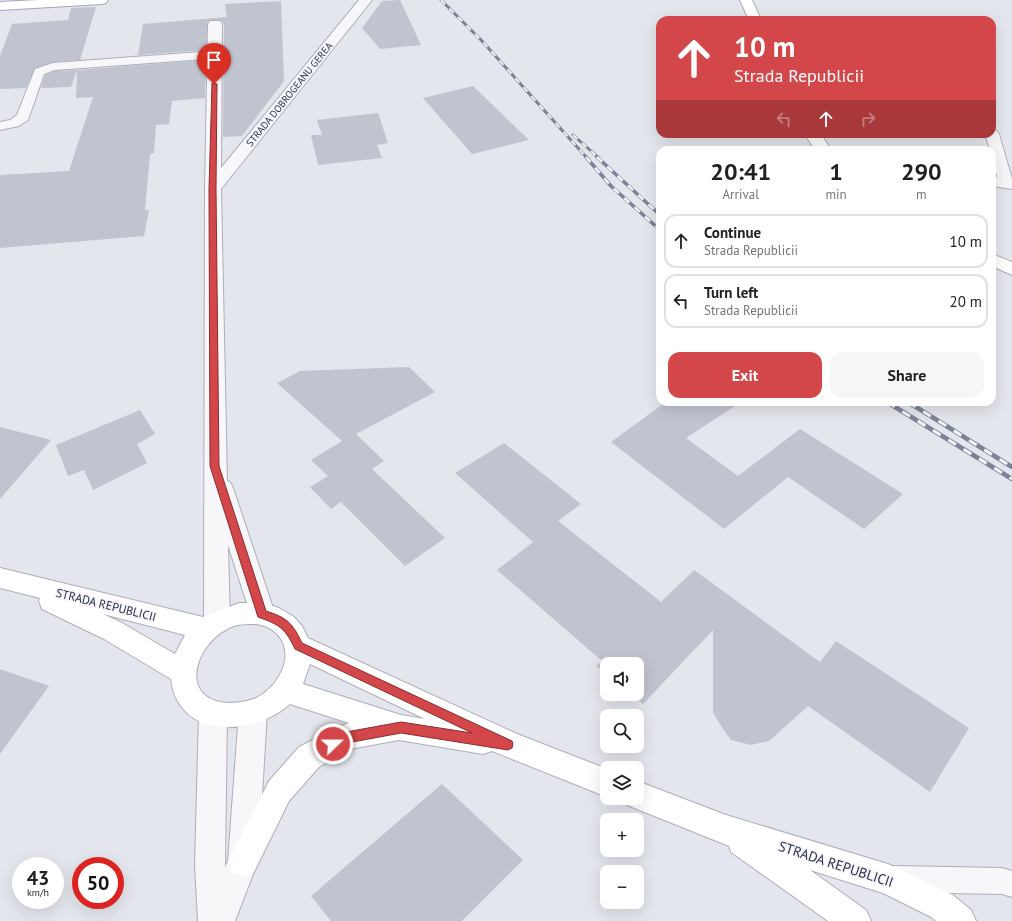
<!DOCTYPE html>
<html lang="en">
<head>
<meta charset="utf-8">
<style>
	:root { --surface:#fff; --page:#f6f6f6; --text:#202124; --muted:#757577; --line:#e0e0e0; --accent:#d34649 }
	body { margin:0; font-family:"PT Sans",sans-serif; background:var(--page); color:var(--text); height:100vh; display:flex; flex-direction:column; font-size:15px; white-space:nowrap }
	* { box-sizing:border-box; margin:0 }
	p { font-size:13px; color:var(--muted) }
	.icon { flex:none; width:22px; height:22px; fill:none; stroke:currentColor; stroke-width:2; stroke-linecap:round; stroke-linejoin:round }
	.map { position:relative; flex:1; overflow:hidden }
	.drawer { position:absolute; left:656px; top:146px; width:340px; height:260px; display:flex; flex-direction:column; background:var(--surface); border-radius:12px; box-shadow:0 4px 16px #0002 }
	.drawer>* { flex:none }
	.hud { position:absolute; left:656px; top:16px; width:340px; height:122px; border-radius:12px; box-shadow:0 4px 16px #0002; background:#d34649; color:#fff; overflow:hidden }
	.tools { position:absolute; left:600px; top:657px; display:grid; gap:8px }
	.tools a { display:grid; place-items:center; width:44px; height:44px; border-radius:8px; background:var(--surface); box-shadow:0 4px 16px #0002; font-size:20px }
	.speed { position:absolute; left:12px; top:857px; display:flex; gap:8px; font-size:20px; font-weight:700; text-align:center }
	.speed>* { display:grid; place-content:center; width:52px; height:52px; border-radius:50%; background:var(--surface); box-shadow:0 4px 16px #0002; line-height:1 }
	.speed small { font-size:10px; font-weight:400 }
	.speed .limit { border:6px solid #d22; background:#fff; color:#111 }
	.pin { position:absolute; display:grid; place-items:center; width:34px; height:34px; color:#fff; margin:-41px -17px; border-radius:50% 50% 50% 0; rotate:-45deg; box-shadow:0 0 4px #0007 }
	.pin .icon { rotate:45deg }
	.me { position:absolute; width:44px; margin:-22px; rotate:68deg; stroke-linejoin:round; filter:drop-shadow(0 0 3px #0008) }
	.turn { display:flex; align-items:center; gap:14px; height:84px; padding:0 12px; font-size:18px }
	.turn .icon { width:52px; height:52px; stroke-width:2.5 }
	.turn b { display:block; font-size:28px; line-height:34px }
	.lanes { display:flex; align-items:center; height:38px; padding:0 12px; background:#0003; justify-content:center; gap:20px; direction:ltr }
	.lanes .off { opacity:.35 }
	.eta { display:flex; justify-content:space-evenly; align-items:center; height:68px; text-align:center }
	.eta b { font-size:24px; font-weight:600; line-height:28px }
	.action { display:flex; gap:8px; margin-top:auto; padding:8px 12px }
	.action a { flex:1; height:46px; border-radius:12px; background:var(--accent); color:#fff; font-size:16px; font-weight:600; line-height:46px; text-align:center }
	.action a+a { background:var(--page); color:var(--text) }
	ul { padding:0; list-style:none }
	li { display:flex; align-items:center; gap:12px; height:54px; margin:0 8px 6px; padding:0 4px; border:2px solid var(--line); border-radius:12px }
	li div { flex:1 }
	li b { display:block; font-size:15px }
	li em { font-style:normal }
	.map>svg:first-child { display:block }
	.building { fill:#c0c4cf }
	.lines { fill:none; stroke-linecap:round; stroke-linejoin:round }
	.lane-casing { stroke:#acafba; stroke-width:2 }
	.street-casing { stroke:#acafba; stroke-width:2 }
	.secondary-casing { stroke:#acafba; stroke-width:2 }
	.primary-casing { stroke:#a2a8b8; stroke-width:2 }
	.lane { fill:#f7f7fa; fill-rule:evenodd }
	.street { fill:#f7f7fa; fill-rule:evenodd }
	.secondary { fill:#fff; fill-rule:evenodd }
	.primary { fill:#fff; fill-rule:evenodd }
	.rail-far2-casing { stroke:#7c8396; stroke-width:3 }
	.rail-far1-casing { stroke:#7c8396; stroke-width:3.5 }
	.rail-casing { stroke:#7c8396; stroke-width:4.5 }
	.rail-far2 { stroke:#f3f5f9; stroke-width:2; stroke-dasharray:6; stroke-linecap:butt }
	.rail-far1 { stroke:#f3f5f9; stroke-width:2.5; stroke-dasharray:7; stroke-linecap:butt }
	.rail { stroke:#f3f5f9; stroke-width:3; stroke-dasharray:9; stroke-linecap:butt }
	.route { fill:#d34649; stroke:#892e2f }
	.labels { text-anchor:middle; stroke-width:3; stroke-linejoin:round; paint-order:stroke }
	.far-street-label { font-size:10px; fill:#2a3045; stroke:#f3f5f9 }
	.street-label { font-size:12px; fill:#2a3045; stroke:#f3f5f9 }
	.near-street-label { font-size:14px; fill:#2a3045; stroke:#f3f5f9 }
</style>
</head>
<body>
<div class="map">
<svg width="1012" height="921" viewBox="0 0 1012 921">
	<rect width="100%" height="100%" fill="#e3e6ec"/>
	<g class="building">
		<path d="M400,0L421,45L380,49L362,28L382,1Z"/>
		<path d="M281,1L284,81L242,136L223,137L224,24L221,20H210L207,23L206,50L138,55L143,24L227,17L225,4Z"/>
		<path d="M96,7L80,60L53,62L35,68L26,88L0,89V56L12,24L68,20L71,8Z"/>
		<path d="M206,60L205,98L172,101L169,124L156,125L154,153L150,154L145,210H149L144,236L0,248V175L69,171L93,97L76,98L77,70Z"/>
		<path d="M77,70L71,87L41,88L45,75L55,71Z"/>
		<path d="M473,86L529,140L472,154L423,98Z"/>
		<path d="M378,113L388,143L377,145L382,158L318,165L311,135H322L317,120Z"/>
		<path d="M409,367L435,392L356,434L384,461L372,469L445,538L405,566L341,502L331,509L310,487L328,476L311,460L342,441L277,383L300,371Z"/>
		<path d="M666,402H741L686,438L738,476L800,429L903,494L864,529L788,477L724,529L611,442Z"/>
		<path d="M140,410L155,434L137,444L147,463L93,490L84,470L68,476L56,445Z"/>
		<path d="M0,427L51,440L0,499Z"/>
		<path d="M504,443L581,504L558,521L661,602L694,570L820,662L836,641L969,728L930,792L808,706L769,741L751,745L731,740L721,726L713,712V630L643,704L631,694H637V664H607V675L596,666L602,661L497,570L533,542L455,473Z"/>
		<path d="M0,669L49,686L0,754Z"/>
		<path d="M442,784L523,860L462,921H331L311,896Z"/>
	</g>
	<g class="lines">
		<defs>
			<g id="lane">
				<path d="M214,51L218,52L220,55L218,58L55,70L44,74L28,120L19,126L0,130V122L10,120L17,115L35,69L53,63Z"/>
				<path d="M992,130L997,131L999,134L1012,179L1011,186L1006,187L1001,186L999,183L992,158V150H990L985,134H992Z"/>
				<path d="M894,866L1002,868L1012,871V897L1002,894L894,892L885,888L881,879L885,870Z"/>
			</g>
			<g id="street">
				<path d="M359,0H372L221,189L227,481L230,482L233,488L275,614L271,622L262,625L253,622L228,545L230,622L226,630L217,633L208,630L204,622L205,189L208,24L210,21H220L222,24L221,168Z"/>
				<path d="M992,176L1012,179V189L992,186Z"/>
				<path d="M253,699L263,703L267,712L258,861L235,921H198L195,865L199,713L203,704L213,700L223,704L227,713L225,867L228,861L239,712L243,703Z"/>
			</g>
			<g id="secondary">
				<path d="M740,0H752L761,20H749Z"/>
				<path d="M805,134H821L831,150H815Z"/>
				<path d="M992,254L1012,262V275L992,266Z"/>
				<path d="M0,568L203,617L239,603H264L279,608L294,617L302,626L308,638L517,734L607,769V797L492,751L483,754L399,740L350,749L319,767L289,801L254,872L243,876L232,872L228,861L269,781L299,747L336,728L349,723L290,704C253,737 178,740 171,679L104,639L42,609L39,601L40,598L0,588ZM103,614L185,635L175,654L122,623ZM256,624C264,625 271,628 277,634C298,656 276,691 252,700C244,702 235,703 228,703C175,700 196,637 237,625C243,624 250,624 256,624ZM310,664L425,719L401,715L303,684Z"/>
				<path d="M637,781L726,815L888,864L953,895L971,910L976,921H936L931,917L883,893L810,870L866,910L871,921H828L731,852L729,846L627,805L624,798H637Z"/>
			</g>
			<path id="primary" d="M38,0H108L106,3L102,4L0,10V2Z"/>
		</defs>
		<use href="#lane" class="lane-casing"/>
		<use href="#street" class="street-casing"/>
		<use href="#secondary" class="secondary-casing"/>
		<use href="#primary" class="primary-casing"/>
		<use href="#lane" class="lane"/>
		<use href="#street" class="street"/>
		<use href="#secondary" class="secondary"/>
		<use href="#primary" class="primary"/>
		<defs>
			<g id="rail-far2">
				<path d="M441,0L482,41L587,158"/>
				<path d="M573,135L599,158"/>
			</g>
			<g id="rail-far1">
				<path d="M586,157L611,186L660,230"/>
				<path d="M597,157L660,215"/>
			</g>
			<g id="rail">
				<path d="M887,402L1012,479"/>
				<path d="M908,402L1012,467"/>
			</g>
		</defs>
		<use href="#rail-far2" class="rail-far2-casing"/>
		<use href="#rail-far1" class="rail-far1-casing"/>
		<use href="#rail" class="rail-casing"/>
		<use href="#rail-far2" class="rail-far2"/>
		<use href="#rail-far1" class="rail-far1"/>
		<use href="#rail" class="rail"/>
	</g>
	<path class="route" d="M212,83L217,84L216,189L219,466L266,611C287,618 292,622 302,643L512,741L513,744L512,748L508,750L401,733L347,743L333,749L329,748L328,744L329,740L346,732L401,722L472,733L295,649C285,628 280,625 258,617L257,614L210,466L209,189Z"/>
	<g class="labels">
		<g class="far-street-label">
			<text transform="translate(289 94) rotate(-51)" y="4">STRADA DOBROGEANU GEREA</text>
		</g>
		<g class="street-label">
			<text transform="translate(106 605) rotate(14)" y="4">STRADA REPUBLICII</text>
		</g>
		<g class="near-street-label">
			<text transform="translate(836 864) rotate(18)" y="5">STRADA REPUBLICII</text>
		</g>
	</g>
</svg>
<div class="tools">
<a><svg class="icon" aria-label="sound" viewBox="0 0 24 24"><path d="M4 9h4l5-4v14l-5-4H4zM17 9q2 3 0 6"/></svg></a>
<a><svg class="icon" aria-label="search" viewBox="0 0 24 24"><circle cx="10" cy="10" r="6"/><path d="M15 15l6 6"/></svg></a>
<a><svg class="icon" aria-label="layers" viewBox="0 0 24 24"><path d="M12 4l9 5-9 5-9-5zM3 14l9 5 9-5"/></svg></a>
<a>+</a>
<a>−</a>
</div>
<div class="speed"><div>43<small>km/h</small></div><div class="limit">50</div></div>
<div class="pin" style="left:214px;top:84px;background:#d93025"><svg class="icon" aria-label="arrive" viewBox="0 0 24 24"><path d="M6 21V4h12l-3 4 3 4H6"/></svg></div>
<svg class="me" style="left:333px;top:744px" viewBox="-20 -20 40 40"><circle r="17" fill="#d34649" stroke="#fff" stroke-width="3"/><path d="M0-11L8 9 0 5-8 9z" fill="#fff"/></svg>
<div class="hud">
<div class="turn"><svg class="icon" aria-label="ahead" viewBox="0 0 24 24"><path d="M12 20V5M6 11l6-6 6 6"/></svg><div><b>10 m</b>Strada Republicii</div></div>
<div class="lanes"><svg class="icon off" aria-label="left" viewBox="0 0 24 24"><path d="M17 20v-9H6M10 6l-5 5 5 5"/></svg><svg class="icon" aria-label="ahead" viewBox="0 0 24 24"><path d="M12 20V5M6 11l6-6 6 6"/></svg><svg class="icon off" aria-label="right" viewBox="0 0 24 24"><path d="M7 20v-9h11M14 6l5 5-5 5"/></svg></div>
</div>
<section class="drawer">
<div class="eta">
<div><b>20:41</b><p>Arrival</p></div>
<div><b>1</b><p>min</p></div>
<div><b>290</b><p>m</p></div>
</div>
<ul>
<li><svg class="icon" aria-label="ahead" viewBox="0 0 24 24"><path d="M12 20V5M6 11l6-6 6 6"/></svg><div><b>Continue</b><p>Strada Republicii</p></div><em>10 m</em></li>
<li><svg class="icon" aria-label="left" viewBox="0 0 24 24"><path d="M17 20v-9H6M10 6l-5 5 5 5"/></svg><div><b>Turn left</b><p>Strada Republicii</p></div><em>20 m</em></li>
</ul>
<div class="action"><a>Exit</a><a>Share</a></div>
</section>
</div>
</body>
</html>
